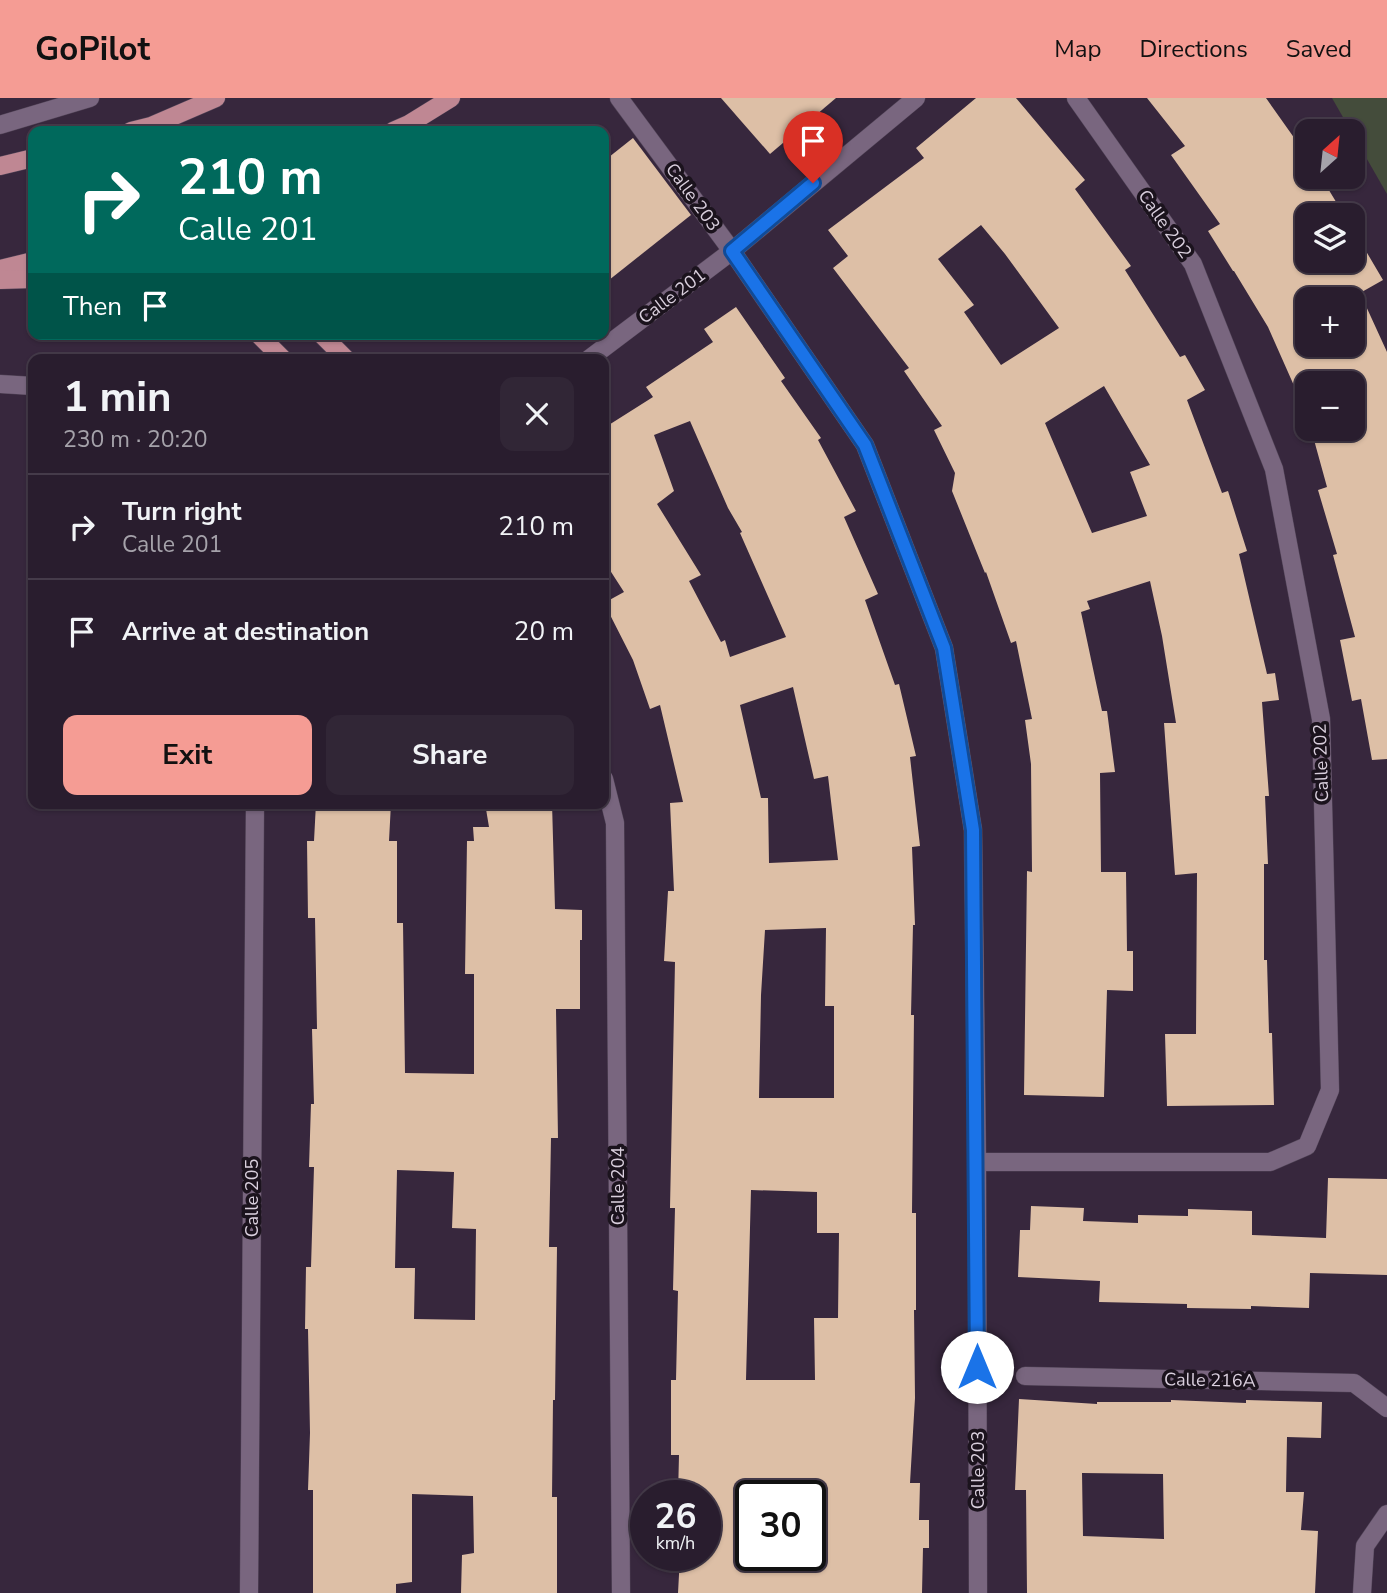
<!DOCTYPE html>
<html lang="en">
<head>
<meta charset="utf-8">
<style>
	:root { --surface:#291d2e; --page:#312636; --text:#f1f3f6; --muted:#a5a2aa; --line:#453b4a; --accent:#f59c94 }
	body { margin:0; font-family:"Nunito Sans",sans-serif; background:var(--page); color:var(--text); height:100vh; display:flex; flex-direction:column; font-size:26px; white-space:nowrap }
	* { box-sizing:border-box; margin:0 }
	p { font-size:23px; color:var(--muted) }
	.icon { flex:none; width:38px; height:38px; fill:none; stroke:currentColor; stroke-width:2; stroke-linecap:round; stroke-linejoin:round }
	.map { position:relative; flex:1; overflow:hidden }
	.drawer { position:absolute; left:28px; top:256px; width:581px; height:455px; display:flex; flex-direction:column; background:var(--surface); border-radius:14px; box-shadow:0 2px 5px #0004,0 0 0 2px var(--line) }
	.drawer>* { flex:none }
	.guide { position:absolute; left:28px; top:28px; width:581px; height:214px; border-radius:14px; box-shadow:0 2px 5px #0004,0 0 0 2px var(--line); background:#00695c; color:#fff; overflow:hidden }
	.needle { width:46px; rotate:27deg }
	.controls { position:absolute; left:1295px; top:21px; display:grid; gap:14px }
	.controls a { display:grid; place-items:center; width:70px; height:70px; border-radius:14px; background:var(--surface); box-shadow:0 2px 5px #0004,0 0 0 2px var(--line); font-size:35px }
	.speed { position:absolute; left:630px; top:1382px; display:flex; gap:14px; font-size:35px; font-weight:700; text-align:center }
	.speed>* { display:grid; place-content:center; width:91px; height:91px; border-radius:50%; background:var(--surface); box-shadow:0 2px 5px #0004,0 0 0 2px var(--line); line-height:1 }
	.speed small { font-size:18px; font-weight:400 }
	.speed .limit { border:4px solid #111; border-radius:10px; background:#fff; color:#111 }
	.pin { position:absolute; display:grid; place-items:center; width:60px; height:60px; color:#fff; margin:-72px -30px; border-radius:50% 50% 50% 0; rotate:-45deg; box-shadow:0 0 7px #0007 }
	.pin .icon { rotate:45deg }
	.me { position:absolute; width:77px; margin:-38px; rotate:0deg; stroke-linejoin:round; filter:drop-shadow(0 0 5px #0008) }
	.turn { display:flex; align-items:center; gap:24px; height:147px; padding:0 35px; font-size:32px }
	.turn .icon { width:91px; height:91px; stroke-width:2.5 }
	.turn b { display:block; font-size:49px; line-height:60px }
	.then { display:flex; align-items:center; height:66px; padding:0 35px; background:#0003; gap:14px; font-size:26px }
	.round { display:grid; place-items:center; flex:none; width:74px; height:74px; border-radius:14px; background:var(--page) }
	.summary { display:flex; align-items:center; justify-content:space-between; height:119px; padding:0 35px }
	h1 { font-size:42px; font-weight:700; line-height:52px }
	.button { display:flex; gap:14px; margin-top:auto; padding:14px 35px }
	.button a { flex:1; height:80px; border-radius:14px; background:var(--accent); color:#111; font-size:28px; font-weight:700; line-height:80px; text-align:center }
	.button a+a { background:var(--page); color:var(--text) }
	ul { padding:0; list-style:none }
	li { display:flex; align-items:center; gap:21px; height:105px; padding:0 35px; border-top:2px solid var(--line) }
	li div { flex:1 }
	li b { display:block; font-size:26px }
	li em { font-style:normal }
	header { display:flex; align-items:center; gap:42px; box-sizing:border-box; height:98px; padding:0 35px; background:var(--accent); color:#111 }
	header strong { font-size:33px }
	nav { display:flex; gap:38px; margin-inline-start:auto; font-size:24px }
	.map>svg:first-child { display:block }
	.green { fill:#444c3b }
	.building { fill:#ddbfa6; fill-rule:evenodd }
	.lines { fill:none; stroke-linecap:round; stroke-linejoin:round }
	.lane-casing { stroke:#524558; stroke-width:19 }
	.street-casing { stroke:#524558; stroke-width:19 }
	.primary-casing { stroke:#524558; stroke-width:19 }
	.lane { stroke:#79667f; stroke-width:18 }
	.street { stroke:#79667f; stroke-width:18 }
	.primary { stroke:#bf8793; stroke-width:18 }
	.route-casing { stroke:#114b97; stroke-width:18 }
	.route { stroke:#1a73e8; stroke-width:12 }
	.labels { text-anchor:middle; stroke-width:7; stroke-linejoin:round; paint-order:stroke }
	.street-label { font-size:18px; fill:#d9cfdd; stroke:#1b131d }
</style>
</head>
<body>
<header>
<strong>GoPilot</strong>
<nav><a>Map</a><a>Directions</a><a>Saved</a></nav>
</header>
<div class="map">
<svg width="1387" height="1495" viewBox="0 0 1387 1495">
	<rect width="100%" height="100%" fill="#37273d"/>
	<path class="green" d="M1332,0H1387V96Z"/>
	<g class="building">
		<path d="M721,0H836L770,56Z"/>
		<path d="M976,0H1016L1085,82L1075,91L1131,168L1125,172L1180,259L1185,257L1205,292L1187,302L1222,395L1228,393L1247,453L1239,456L1267,576L1275,575L1279,602L1262,604L1269,698H1265L1268,766H1264V862H1267L1269,935H1272L1274,1007L1167,1008L1165,936H1196L1197,775L1175,777L1164,625H1176L1162,538L1150,483L1087,503L1090,511L1081,514L1102,613H1107L1115,674L1100,675L1101,774H1126L1127,853H1133V893L1107,892L1104,999L1024,997L1027,773L1032,774L1031,666L1025,622L1032,621L1016,543L1011,545L986,474L985,475L952,393L955,375L934,332L942,328L904,273L909,270L833,170L848,158L828,132L924,60L916,50ZM981,127L1005,156L1059,230L1001,267L964,214L974,207L938,161ZM1104,288L1150,367L1130,374L1147,418L1092,435L1045,325Z"/>
		<path d="M1147,0H1266L1307,58V79H1321L1344,117H1307V163H1353V131L1383,182L1360,195L1387,254V661L1372,662L1361,601L1352,603L1340,542L1355,539L1333,457L1337,456L1318,392L1327,389L1311,331H1353V285H1307V317L1268,229L1234,173H1233L1208,133L1220,126L1171,57L1185,48ZM1307,201H1353V247H1307Z"/>
		<path d="M633,40L691,117L604,186V63Z"/>
		<path d="M736,209L785,280L781,283L821,340L818,342L856,413L844,419L878,496L865,502L895,587L899,586L916,658L910,659L920,748L912,749L915,827H913L911,917H914L912,1115H916V1212H914L915,1300L910,1385H920L919,1422H929V1450H923L922,1495H678L680,1458H705V1398H678L679,1357H671V1282H676L678,1193L673,1192L675,1110H670L675,864L664,863L668,793H674L670,705L683,704L660,607L650,611L633,562L604,505L624,494L604,463V330L653,299L646,289L713,244L704,231ZM690,323L728,410L742,434L740,435L786,539L730,559L725,542L721,544L689,483L701,477L657,406L674,393L654,337ZM793,589L814,681L828,678L838,762L769,765L768,700H761L740,607ZM826,830L825,908H834V1000H759L761,897L765,832ZM751,1092L817,1094V1135H839L838,1220H814L815,1282H746ZM751,1398H810V1458H751Z"/>
		<path d="M316,705H391L389,743H397V825H403L405,975L474,976V876H465L467,743H474L473,729H489L485,705H552L555,811L582,812V842H580V911H556L558,1040H551L549,1149H557L555,1302H553L552,1399H557V1495H461L462,1457L474,1455L473,1398L412,1396V1484L396,1486V1495H313V1392H308L310,1335L308,1231H305L306,1169H311L314,1069H309L311,1006H314L312,931H317L315,820H308L307,743H314ZM397,1072L454,1074L452,1130L476,1131L475,1222L414,1221L415,1170H395Z"/>
		<path d="M1328,1080L1387,1081V1177L1310,1175L1309,1210L1251,1208V1211L1187,1210V1206L1099,1204L1100,1183L1018,1179L1020,1132H1030L1031,1108L1084,1110L1083,1123L1138,1125V1117L1188,1118V1111L1252,1113V1137L1326,1140Z"/>
		<path d="M1019,1301L1097,1306V1304H1171V1302L1246,1305V1302L1322,1304L1321,1340L1287,1339L1286,1394H1304L1301,1432L1318,1433L1315,1495H1027L1026,1392H1015ZM1082,1375L1163,1376L1164,1441L1083,1438Z"/>
	</g>
	<g class="lines">
		<defs>
			<path id="lane" d="M0,286L33,288"/>
			<g id="street">
				<path d="M619,0L732,153L865,347L944,550L973,732L977,1064L978,1495"/>
				<path d="M0,27L90,0"/>
				<path d="M589,261L732,153L916,0"/>
				<path d="M604,681L615,725L621,1495"/>
				<path d="M977,1064H1270L1307,1048L1330,992L1321,621L1274,371L1193,166L1076,0"/>
				<path d="M1025,1278L1354,1285L1387,1310"/>
				<path d="M249,1495L255,705"/>
				<path d="M1362,1495L1365,1448L1387,1416"/>
			</g>
			<g id="primary">
				<path d="M131,33L151,28L216,0"/>
				<path d="M393,33L409,26L451,0"/>
				<path d="M0,68L33,60"/>
				<path d="M0,171L33,163"/>
				<path d="M0,182L33,181"/>
				<path d="M258,236L283,261"/>
				<path d="M321,236L346,261"/>
			</g>
		</defs>
		<use href="#lane" class="lane-casing"/>
		<use href="#street" class="street-casing"/>
		<use href="#primary" class="primary-casing"/>
		<use href="#lane" class="lane"/>
		<use href="#street" class="street"/>
		<use href="#primary" class="primary"/>
	</g>
	<g class="lines">
		<defs>
			<path id="route" d="M813,85L732,153L865,347L944,550L973,732L977,1269"/>
		</defs>
		<use href="#route" class="route-casing"/>
		<use href="#route" class="route"/>
	</g>
	<g class="labels">
		<g class="street-label">
			<text transform="translate(693 99) rotate(54)" y="6">Calle 203</text>
			<text transform="translate(1165 126) rotate(55)" y="6">Calle 202</text>
			<text transform="translate(672 198) rotate(-37)" y="6">Calle 201</text>
			<text transform="translate(1321 665) rotate(-92)" y="6">Calle 202</text>
			<text transform="translate(618 1088) rotate(-90)" y="6">Calle 204</text>
			<text transform="translate(252 1100) rotate(-90)" y="6">Calle 205</text>
			<text transform="translate(1210 1282) rotate(1)" y="6">Calle 216A</text>
			<text transform="translate(978 1372) rotate(-90)" y="6">Calle 203</text>
		</g>
	</g>
</svg>
<div class="controls">
<a><svg class="needle" viewBox="-14 -14 28 28"><path d="M0-13l5 13h-10z" fill="#e53935"/><path d="M0 13l5-13h-10z" fill="#a5a2aa"/></svg></a>
<a><svg class="icon" aria-label="layers" viewBox="0 0 24 24"><path d="M12 4l9 5-9 5-9-5zM3 14l9 5 9-5"/></svg></a>
<a>+</a>
<a>−</a>
</div>
<div class="speed"><div>26<small>km/h</small></div><div class="limit">30</div></div>
<div class="pin" style="left:813px;top:85px;background:#d93025"><svg class="icon" aria-label="arrive" viewBox="0 0 24 24"><path d="M6 21V4h12l-3 4 3 4H6"/></svg></div>
<svg class="me" style="left:977px;top:1269px" viewBox="-20 -20 40 40"><circle r="19" fill="#fff"/><path d="M0-13L10 11 0 6-10 11z" fill="#1a73e8"/></svg>
<div class="guide">
<div class="turn"><svg class="icon" aria-label="right" viewBox="0 0 24 24"><path d="M7 20v-9h11M14 6l5 5-5 5"/></svg><div><b>210 m</b>Calle 201</div></div>
<div class="then">Then<svg class="icon" aria-label="arrive" viewBox="0 0 24 24"><path d="M6 21V4h12l-3 4 3 4H6"/></svg></div>
</div>
<section class="drawer">
<div class="summary"><div><h1>1 min</h1><p>230 m · 20:20</p></div><a class="round"><svg class="icon" aria-label="close" viewBox="0 0 24 24"><path d="M6 6l12 12M18 6L6 18"/></svg></a></div>
<ul>
<li><svg class="icon" aria-label="right" viewBox="0 0 24 24"><path d="M7 20v-9h11M14 6l5 5-5 5"/></svg><div><b>Turn right</b><p>Calle 201</p></div><em>210 m</em></li>
<li><svg class="icon" aria-label="arrive" viewBox="0 0 24 24"><path d="M6 21V4h12l-3 4 3 4H6"/></svg><div><b>Arrive at destination</b></div><em>20 m</em></li>
</ul>
<div class="button"><a>Exit</a><a>Share</a></div>
</section>
</div>
</body>
</html>
